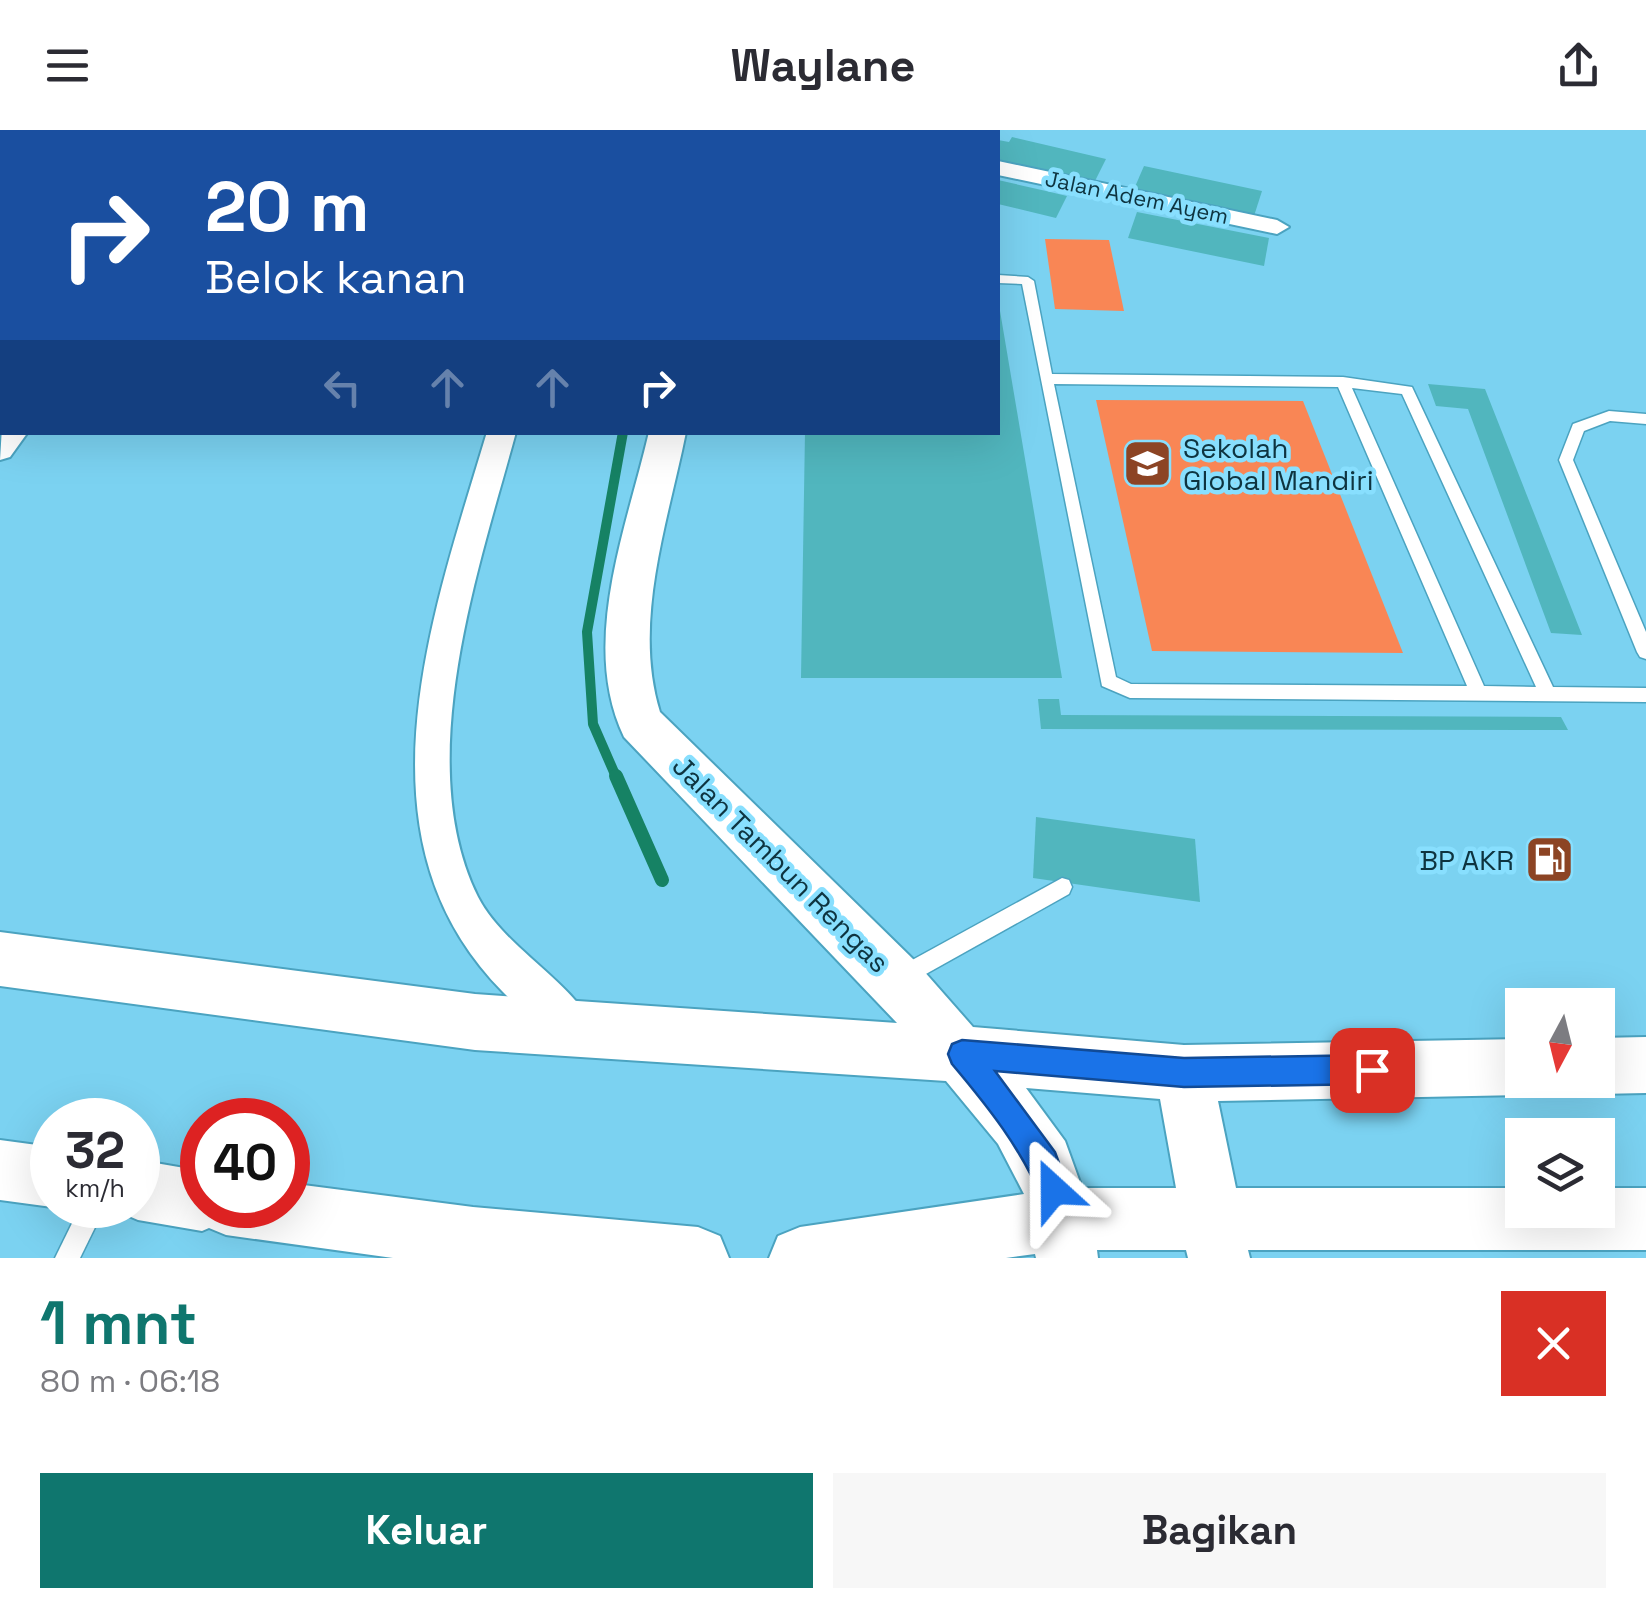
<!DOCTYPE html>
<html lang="id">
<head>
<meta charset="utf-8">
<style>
	:root { --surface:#fff; --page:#f7f7f7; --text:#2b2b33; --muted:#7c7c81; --accent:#0f766e }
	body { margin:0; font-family:"Space Grotesk",sans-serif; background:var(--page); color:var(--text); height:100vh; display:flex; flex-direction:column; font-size:38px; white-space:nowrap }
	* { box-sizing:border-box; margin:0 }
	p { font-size:32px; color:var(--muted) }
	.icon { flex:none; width:55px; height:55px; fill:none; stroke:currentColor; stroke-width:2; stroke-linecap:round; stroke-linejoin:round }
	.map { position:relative; height:1128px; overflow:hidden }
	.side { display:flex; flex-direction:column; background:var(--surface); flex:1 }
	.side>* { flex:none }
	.banner { position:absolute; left:0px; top:0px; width:1000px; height:305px; box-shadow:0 10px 40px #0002; background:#1a4fa0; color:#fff; overflow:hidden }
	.needle { width:65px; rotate:187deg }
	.tools { position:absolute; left:1505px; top:858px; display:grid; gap:20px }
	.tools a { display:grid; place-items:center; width:110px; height:110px; border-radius:0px; background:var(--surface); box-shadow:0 10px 40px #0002; font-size:50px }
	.speed { position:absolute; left:30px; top:968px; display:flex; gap:20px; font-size:50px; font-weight:700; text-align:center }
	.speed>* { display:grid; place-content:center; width:130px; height:130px; border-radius:50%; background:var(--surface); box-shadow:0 10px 40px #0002; line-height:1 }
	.speed small { font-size:25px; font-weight:400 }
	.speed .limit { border:15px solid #d22; background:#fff; color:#111 }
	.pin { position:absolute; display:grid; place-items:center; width:85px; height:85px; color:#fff; margin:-42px; border-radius:20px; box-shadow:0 5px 15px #0006 }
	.me { position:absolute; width:110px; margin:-55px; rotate:336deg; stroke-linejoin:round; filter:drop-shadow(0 0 8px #0008) }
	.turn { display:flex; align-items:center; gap:35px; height:210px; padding:0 40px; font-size:45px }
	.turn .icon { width:130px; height:130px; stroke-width:2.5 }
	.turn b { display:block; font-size:70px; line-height:85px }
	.lanes { display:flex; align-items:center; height:95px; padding:0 40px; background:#0003; justify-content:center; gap:50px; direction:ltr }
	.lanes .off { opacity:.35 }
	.round { display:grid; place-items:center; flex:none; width:105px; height:105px; border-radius:0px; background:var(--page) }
	.headline { display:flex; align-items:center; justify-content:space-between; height:170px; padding:0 40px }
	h1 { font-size:60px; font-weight:700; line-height:75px; color:var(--accent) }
	.button { display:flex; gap:20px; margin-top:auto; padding:20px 40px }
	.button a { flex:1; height:115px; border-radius:0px; background:var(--accent); color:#fff; font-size:40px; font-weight:700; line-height:115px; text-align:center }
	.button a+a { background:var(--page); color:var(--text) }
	header { display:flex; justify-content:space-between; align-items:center; height:130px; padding:0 40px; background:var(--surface); font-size:45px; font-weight:700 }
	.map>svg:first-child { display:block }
	.green { fill:#f98655 }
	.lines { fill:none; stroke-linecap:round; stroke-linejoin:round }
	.stream-far2 { stroke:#168264; stroke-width:8 }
	.stream-far1 { stroke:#168264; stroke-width:10 }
	.stream { stroke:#168264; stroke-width:14 }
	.building { fill:#51b6be }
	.service-casing { stroke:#4ba3c0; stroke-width:3 }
	.minor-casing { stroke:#4ba3c0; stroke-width:4 }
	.tertiary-casing { stroke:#4ba3c0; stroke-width:4 }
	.service { fill:#fff; fill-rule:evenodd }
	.minor { fill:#fff; fill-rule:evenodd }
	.tertiary { fill:#fff; fill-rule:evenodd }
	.route { fill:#1a73e8; stroke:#114b97; stroke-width:2.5 }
	.labels { text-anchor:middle; stroke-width:9; stroke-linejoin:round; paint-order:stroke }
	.far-street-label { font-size:22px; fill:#0e3440; stroke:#88dffe }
	.poi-label { font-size:28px; fill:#0e3440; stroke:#88dffe; text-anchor:start }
	.street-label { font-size:28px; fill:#0e3440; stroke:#88dffe }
</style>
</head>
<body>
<header><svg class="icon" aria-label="menu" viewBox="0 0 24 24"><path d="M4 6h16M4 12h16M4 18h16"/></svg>Waylane<svg class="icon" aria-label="share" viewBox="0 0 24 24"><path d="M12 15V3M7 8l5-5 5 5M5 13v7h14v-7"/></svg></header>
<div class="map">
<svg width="1646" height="1128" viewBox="0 0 1646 1128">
	<rect width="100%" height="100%" fill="#7bd2f1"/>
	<g class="green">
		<path d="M1045,109L1109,110L1124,181L1055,179Z"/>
		<path d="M1096,270L1303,271L1403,523L1152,521Z"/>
	</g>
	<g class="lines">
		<path class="stream-far2" d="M748,2L752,0"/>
		<path class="stream-far1" d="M617,649L593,594L587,502L623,302"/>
		<path class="stream" d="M616,646L662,750"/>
	</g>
	<g class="building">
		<path d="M1012,7L1106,29L1093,55L998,32V10L1009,12Z"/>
		<path d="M1144,36L1262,61L1254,86L1134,59Z"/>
		<path d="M998,50L1046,61L1067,66L1056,88L998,74Z"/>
		<path d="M1137,82L1269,108L1264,136L1128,108Z"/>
		<path d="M998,169L1062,548H801L805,302H998Z"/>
		<path d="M1428,254L1485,259L1582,505L1551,503L1468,279L1436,276Z"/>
		<path d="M1038,569H1059L1061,585L1561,587L1568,600L1041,599Z"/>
		<path d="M1036,687L1195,709L1200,772L1033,748Z"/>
	</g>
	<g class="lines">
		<defs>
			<g id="service">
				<path d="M998,145L1028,147L1034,151L1052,244L1343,247L1412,257L1553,557L1646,558V572L1130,568L1102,556L1022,154L998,153ZM1054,254L1338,257L1467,556L1131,554L1116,547ZM1352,258L1402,264L1536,557L1484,556Z"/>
				<path d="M1609,281L1646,284V294L1610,291L1584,301L1573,330L1646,502V529L1640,527L1637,522L1559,330L1573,294Z"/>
				<path d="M1062,748L1069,750L1072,757L1069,764L908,854L901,857L894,854L891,847L894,840Z"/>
				<path d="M81,1075H106L80,1128H55Z"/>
			</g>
			<g id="minor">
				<path d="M805,0H837L839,2H807Z"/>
				<path d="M998,31L1277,90L1289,97L1277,104L998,45Z"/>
				<rect x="0" y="46" width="2" height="14"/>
				<rect x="0" y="81" width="2" height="14"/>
				<path d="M2,297V302H28L10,327L0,330Z"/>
				<path d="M487,302H516C479,438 411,632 478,767C504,818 574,852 593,898L587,913L572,919C545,908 524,882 503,862C349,707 433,483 487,302Z"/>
			</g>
			<g id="tertiary">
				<path d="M649,302H686C668,392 632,492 660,582L915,831L973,897L1184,915L1522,909V950H1545L1542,957L1522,965L1218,971L1236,1058H1522V1080H1598V1058H1646V1120H1248L1250,1128H1188L1186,1120H1097L1098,1128H1036L1035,1124L1006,1128H769L778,1106L800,1097L1024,1064L998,1014L946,951L475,920L0,856V802L475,864L897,893L624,607C579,513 627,397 649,302ZM1026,958L1160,969L1176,1058H1082L1065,1011Z"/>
				<path d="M1646,907V963L1598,964L1578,956L1576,950H1598V908Z"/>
				<path d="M0,1010L52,1017V1075H57L52,1077L0,1070Z"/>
				<path d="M138,1030L202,1041V1075H288V1053L473,1077L698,1097L720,1106L729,1128H393L226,1105L209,1098L202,1101L138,1090L117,1081L114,1075H138Z"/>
			</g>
		</defs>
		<use href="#service" class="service-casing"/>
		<use href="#minor" class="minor-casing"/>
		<use href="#tertiary" class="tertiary-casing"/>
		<use href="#service" class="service"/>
		<use href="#minor" class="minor"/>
		<use href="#tertiary" class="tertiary"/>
	</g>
	<path class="route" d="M962,910L1184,928L1372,925L1382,929L1387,940L1382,950L1372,954L1184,957L995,941L1055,1022L1069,1060L1064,1071L1054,1076L1043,1071C1021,1018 989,978 952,934L948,924L952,914Z"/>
	<defs>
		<symbol id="school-square" viewBox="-11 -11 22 22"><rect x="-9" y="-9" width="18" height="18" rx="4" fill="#8c4424" stroke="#88dffe"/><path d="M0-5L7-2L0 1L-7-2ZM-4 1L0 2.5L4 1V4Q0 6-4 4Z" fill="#fff"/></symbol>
		<symbol id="fuel-square" viewBox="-11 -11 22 22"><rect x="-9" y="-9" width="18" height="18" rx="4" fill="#8c4424" stroke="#88dffe"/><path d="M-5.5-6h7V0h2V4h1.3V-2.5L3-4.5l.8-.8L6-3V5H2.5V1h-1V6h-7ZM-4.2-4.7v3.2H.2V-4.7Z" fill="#fff"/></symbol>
	</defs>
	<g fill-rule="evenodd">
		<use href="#school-square" x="1120" y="306" width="55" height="55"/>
		<use href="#fuel-square" x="1522" y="702" width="55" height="55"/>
	</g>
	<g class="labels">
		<g class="far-street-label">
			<text transform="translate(1137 67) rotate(12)" y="8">Jalan Adem Ayem</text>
		</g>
		<g class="poi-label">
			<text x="1183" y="328">Sekolah<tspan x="1183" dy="32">Global Mandiri</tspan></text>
			<text x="1514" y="740" text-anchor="end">BP AKR</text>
		</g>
		<g class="street-label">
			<text transform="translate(781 734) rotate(45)" y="10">Jalan Tambun Rengas</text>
		</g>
	</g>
</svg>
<div class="tools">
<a><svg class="needle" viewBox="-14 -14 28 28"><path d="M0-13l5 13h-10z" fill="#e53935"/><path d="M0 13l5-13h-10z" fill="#7c7c81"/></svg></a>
<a><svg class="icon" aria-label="layers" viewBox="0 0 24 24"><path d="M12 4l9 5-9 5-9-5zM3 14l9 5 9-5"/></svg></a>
</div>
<div class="speed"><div>32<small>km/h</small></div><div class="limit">40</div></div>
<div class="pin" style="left:1372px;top:940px;background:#d93025"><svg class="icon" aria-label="arrive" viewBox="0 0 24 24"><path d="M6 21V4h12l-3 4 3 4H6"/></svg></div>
<svg class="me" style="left:1054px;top:1060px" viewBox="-20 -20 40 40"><path d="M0-17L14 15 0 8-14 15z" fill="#1a73e8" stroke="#fff" stroke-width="4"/></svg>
<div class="banner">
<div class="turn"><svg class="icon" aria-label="right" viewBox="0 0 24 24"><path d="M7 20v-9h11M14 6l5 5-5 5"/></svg><div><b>20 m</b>Belok kanan</div></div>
<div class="lanes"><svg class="icon off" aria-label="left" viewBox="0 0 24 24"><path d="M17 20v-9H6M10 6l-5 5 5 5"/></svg><svg class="icon off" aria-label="ahead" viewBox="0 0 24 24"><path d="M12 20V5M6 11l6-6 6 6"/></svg><svg class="icon off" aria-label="ahead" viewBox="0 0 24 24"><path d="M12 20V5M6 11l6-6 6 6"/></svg><svg class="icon" aria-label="right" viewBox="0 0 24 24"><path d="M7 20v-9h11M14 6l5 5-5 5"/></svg></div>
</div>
</div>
<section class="side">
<div class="headline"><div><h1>1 mnt</h1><p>80 m · 06:18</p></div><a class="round" style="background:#d93025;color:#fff"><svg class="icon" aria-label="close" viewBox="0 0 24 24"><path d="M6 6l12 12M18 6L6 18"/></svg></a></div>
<div class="button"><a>Keluar</a><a>Bagikan</a></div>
</section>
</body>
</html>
